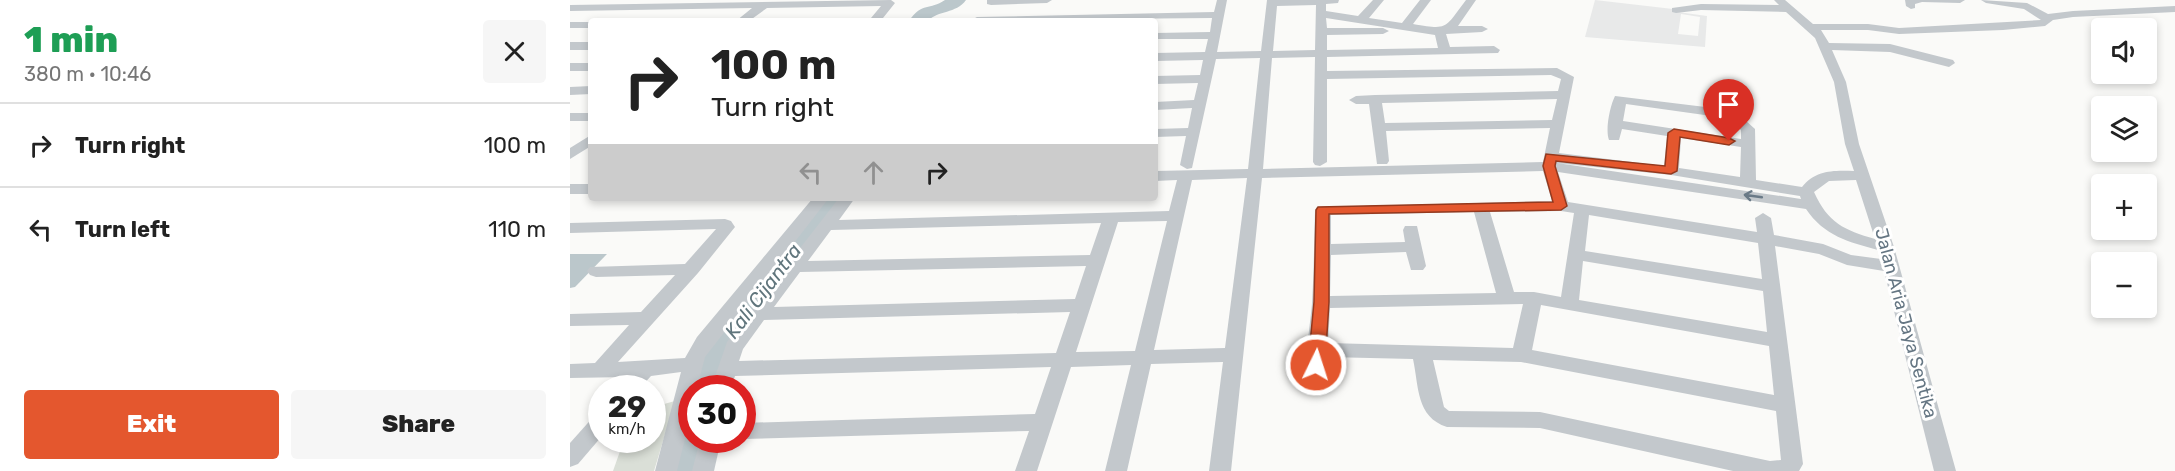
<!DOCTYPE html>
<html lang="en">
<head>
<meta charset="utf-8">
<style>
	:root { --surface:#fff; --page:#f6f6f6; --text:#222; --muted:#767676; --line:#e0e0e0; --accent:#e4572e }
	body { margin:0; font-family:Rubik,sans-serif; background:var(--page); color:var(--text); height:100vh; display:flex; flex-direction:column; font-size:22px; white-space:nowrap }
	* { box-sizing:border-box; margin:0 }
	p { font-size:20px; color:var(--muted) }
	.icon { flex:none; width:33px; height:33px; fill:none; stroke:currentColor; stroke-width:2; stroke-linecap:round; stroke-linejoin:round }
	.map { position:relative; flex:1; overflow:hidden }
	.side { display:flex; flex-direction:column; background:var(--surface); width:570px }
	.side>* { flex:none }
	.guide { position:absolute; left:18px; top:18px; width:570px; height:183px; border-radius:6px; box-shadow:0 3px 9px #0003; background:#fff; color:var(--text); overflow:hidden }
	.controls { position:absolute; left:1521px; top:18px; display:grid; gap:12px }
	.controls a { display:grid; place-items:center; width:66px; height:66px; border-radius:6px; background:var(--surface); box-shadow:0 3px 9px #0003; font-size:30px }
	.speed { position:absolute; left:18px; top:375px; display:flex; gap:12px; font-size:30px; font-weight:700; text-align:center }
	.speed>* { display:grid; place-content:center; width:78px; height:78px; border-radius:50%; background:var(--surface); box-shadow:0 3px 9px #0003; line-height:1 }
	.speed small { font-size:15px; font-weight:400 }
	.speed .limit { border:9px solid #d22; background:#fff; color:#111 }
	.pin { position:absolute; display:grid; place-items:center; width:51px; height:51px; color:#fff; margin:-62px -26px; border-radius:50% 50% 50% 0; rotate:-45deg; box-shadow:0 0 6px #0007 }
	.pin .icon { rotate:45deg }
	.me { position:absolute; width:66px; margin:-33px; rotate:4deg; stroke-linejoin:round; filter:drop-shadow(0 0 4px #0008) }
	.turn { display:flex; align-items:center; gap:21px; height:126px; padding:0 24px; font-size:27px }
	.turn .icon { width:78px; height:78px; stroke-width:2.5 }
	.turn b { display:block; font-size:42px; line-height:51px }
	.lanes { display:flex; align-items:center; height:57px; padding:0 24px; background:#0003; justify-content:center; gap:30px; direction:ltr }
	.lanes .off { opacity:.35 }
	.round { display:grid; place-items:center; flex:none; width:63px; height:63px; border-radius:6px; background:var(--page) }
	.head { display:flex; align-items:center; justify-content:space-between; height:102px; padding:0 24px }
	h1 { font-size:36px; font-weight:800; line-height:45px; color:#1e9e55 }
	.cta { display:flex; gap:12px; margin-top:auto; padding:12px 24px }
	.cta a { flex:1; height:69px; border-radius:6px; background:var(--accent); color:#fff; font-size:24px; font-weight:800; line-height:69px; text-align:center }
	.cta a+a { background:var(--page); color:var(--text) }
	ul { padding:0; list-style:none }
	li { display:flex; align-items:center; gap:18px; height:84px; padding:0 24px; border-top:2px solid var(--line) }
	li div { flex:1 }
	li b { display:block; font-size:22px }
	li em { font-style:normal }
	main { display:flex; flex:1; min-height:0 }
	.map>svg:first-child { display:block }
	.built { fill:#e8e9e9; fill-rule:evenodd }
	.green { fill:#dadfd7 }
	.water { fill:#bbc7cb }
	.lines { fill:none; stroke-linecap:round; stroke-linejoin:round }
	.river { fill:#bbc7cb; fill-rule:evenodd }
	.minor { fill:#c3c8cc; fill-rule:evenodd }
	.oneway { stroke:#6a7a87 }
	.route { fill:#e4572e; stroke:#94391e; stroke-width:1.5 }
	.labels { text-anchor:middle; stroke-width:6; stroke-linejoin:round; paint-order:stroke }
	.street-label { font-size:18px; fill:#657683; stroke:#fff }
	.water-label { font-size:20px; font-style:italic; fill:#60757c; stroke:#fff }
</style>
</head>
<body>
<main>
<section class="side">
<div class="head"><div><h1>1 min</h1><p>380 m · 10:46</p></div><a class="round"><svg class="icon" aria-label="close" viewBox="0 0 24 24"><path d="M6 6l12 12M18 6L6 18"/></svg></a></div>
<ul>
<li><svg class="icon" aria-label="right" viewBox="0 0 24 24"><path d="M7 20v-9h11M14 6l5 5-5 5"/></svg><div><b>Turn right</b></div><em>100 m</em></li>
<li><svg class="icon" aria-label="left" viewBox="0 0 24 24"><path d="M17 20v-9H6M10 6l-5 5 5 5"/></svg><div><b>Turn left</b></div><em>110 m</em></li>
</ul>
<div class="cta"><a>Exit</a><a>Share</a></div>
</section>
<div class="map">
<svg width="1605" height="471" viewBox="0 0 1605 471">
	<rect width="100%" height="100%" fill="#fafaf8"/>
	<path class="built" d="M1025,0L1103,9L1108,12L1137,16L1135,47L1015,37ZM1111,14L1130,17L1128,36L1108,34Z"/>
	<path class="green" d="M105,401L84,471H43L54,440H82L83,407Z"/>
	<path class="water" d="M0,254H37L5,287L0,288Z"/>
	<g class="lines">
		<g class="river">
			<path d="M375,0H396C386,14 368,10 358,21H339C353,1 359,11 375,0Z"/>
			<path d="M250,198H276L169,344L149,388H122L121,397L116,388L144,332Z"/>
			<path d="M122,426V440H140L135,471H99L104,440L110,430Z"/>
		</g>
		<g class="minor">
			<path d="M321,0L325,3L313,18H339L345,21H278L284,18H301L311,6L197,8L179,21H166L182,8L0,11V5Z"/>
			<path d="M417,0H482L477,3L421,5L417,4Z"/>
			<path d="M647,0H657L647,52L691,51L697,0H769L768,3L756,4V11L788,16L803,0H814L799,18L832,23L850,0H861L843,24C879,30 874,29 896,0H906L888,26H912L918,29L912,32L876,34L880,47L924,46L930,50L928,53L757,57V71L987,68L1004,77L989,153L1094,166L1097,136L1052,129L1049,140H1039C1035,130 1040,106 1045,96L1160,110L1165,111L1185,129L1186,180L1232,187C1245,170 1264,170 1284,171L1275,144L1264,82L1245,38L1216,12L1131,10L1106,13L1102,12V8L1131,4L1209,5L1204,0H1215L1243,24H1298L1329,28L1471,20L1454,9L1416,3L1411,0L1457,3L1478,14L1503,11L1605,6V12L1503,17L1483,20L1475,26L1433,30L1329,34L1298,30H1251L1259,43L1320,44L1383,60L1385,63L1379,67L1320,52L1262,50L1276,82L1289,144L1324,247L1386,471H1364L1314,271L1277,265L1249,254L1205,246L1233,464L1229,471H1163L970,428L877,427C846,417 849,387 843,359L757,357L756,380L753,385L746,387L739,385C732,373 741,320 742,303C744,271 744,241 745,210L747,207L982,201L973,171L692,178L661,471H639L653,362L581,364L557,471H535L561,365L501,367L467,471H445L459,431L172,439V423L465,414L481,367L165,376L161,388H141L157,342L269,198H285L269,220L599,211L607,180L585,181V171L678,169L690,58L646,59L622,168L617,169L610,165L616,136L585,137V129L618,128L622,108L585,110V102L624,100L628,83L585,84V76L630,75L633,60L585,61V53L635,52L638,39H585V33L640,32L642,18L401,20L407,17L644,12ZM746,5L745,50L703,51L707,6ZM756,18L865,35L868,48L757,50V35L813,34L819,31L813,28H757ZM745,57L743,162L745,165L750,166L757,162V79L981,75L991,79L988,91L805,95L786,96L779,100L786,104H799L807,164H817L819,161L816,131L980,128L973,162L693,169L702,58ZM987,99L982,120L815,123L812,103ZM1056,104L1156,118L1171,130V139L1053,121ZM1111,138L1171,147L1170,177L1109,168ZM987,163L1101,175L1230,196L1231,199ZM988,172L1236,209C1254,236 1279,242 1308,250L1311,259L1281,255L1253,244L1204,235L1201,218L1193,213L1185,218L1187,232L998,202ZM677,178L655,348L584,350L622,180ZM1286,180L1305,239C1274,230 1258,223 1244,192L1259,181ZM991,211L1004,213L991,297L964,292H944L920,212ZM904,212L926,293L760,296L761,255L836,252L841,270H853L856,266L847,226H835L833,230L835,242L761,244V215ZM1019,215L1188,243L1192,279L1015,251ZM597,221L565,351L506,352L548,222ZM531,223L520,255L238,261L261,230ZM1013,261L1193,291L1197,332L1009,300ZM516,266L505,299L204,307L230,272ZM953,304L943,348L758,343L760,308ZM971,305L1199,346L1204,395L962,350ZM500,312L486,353L169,361L173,349L194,320ZM863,360L951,362L1206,411L1211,460L1200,461L970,412L879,411L874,407Z"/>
			<path d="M1335,0H1395L1390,3L1352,2L1345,4V8L1341,9L1336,6Z"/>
			<rect x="0" y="22" width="21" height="6"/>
			<rect x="0" y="42" width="21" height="8"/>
			<rect x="0" y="63" width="21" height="8"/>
			<path d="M21,86V94L0,95V87Z"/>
			<rect x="0" y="113" width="21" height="8"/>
			<path d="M21,135V146L0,159V148Z"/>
			<rect x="0" y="184" width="21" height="10"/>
			<path d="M243,198H259L135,357L127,388H122V411L107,471H85L111,372L81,376L70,388H49L57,377L0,378V364L25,363L59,325L0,326V314L71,312L105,275L26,277L20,275L17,271L20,267L115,264L146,229L0,233V223L155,219L161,221L165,227L128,273L48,362L115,358L127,337Z"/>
			<path d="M32,413V436L8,464L0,467V443L25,415Z"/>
			<path d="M130,440H151L144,471H122Z"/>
		</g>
	</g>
	<defs><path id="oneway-shaft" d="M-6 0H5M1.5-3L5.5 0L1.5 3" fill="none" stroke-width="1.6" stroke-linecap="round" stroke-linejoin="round" transform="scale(1.5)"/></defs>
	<use class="oneway" href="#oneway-shaft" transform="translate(1183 196) rotate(-172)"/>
	<path class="route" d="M1104,129L1159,138L1165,141L1159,145L1110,137L1107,171L1101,174L986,161L985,166L997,206L991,210L759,214V302L755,365L752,369H741L738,365L744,302L746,210L748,207L983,202L973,166L976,154L1095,166L1098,133Z"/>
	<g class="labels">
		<g class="street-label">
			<text transform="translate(1336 323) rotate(75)" y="6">Jalan Aria Jaya Sentika</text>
		</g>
		<g class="water-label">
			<text transform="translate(193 291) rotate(-53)" y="7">Kali Cijantra</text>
		</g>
	</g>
</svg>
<div class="controls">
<a><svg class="icon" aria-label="sound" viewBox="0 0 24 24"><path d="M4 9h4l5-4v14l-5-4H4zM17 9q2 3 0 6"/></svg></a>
<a><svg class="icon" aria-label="layers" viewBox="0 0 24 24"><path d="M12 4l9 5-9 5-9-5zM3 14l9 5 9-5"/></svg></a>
<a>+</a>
<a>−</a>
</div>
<div class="speed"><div>29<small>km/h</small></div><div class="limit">30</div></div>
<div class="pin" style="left:1159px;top:141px;background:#d93025"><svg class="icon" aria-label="arrive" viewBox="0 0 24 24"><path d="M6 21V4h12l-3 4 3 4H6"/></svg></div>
<svg class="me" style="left:746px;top:365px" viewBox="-20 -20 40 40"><circle r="17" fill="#e4572e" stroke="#fff" stroke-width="3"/><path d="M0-11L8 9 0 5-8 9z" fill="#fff"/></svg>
<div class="guide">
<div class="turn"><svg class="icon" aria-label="right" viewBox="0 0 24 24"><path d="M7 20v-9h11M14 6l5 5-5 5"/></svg><div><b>100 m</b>Turn right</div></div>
<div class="lanes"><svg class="icon off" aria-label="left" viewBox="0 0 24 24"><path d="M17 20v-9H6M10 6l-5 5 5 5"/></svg><svg class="icon off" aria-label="ahead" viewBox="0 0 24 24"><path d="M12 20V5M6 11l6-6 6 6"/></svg><svg class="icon" aria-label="right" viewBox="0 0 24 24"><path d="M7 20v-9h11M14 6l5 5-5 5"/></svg></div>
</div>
</div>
</main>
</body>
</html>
